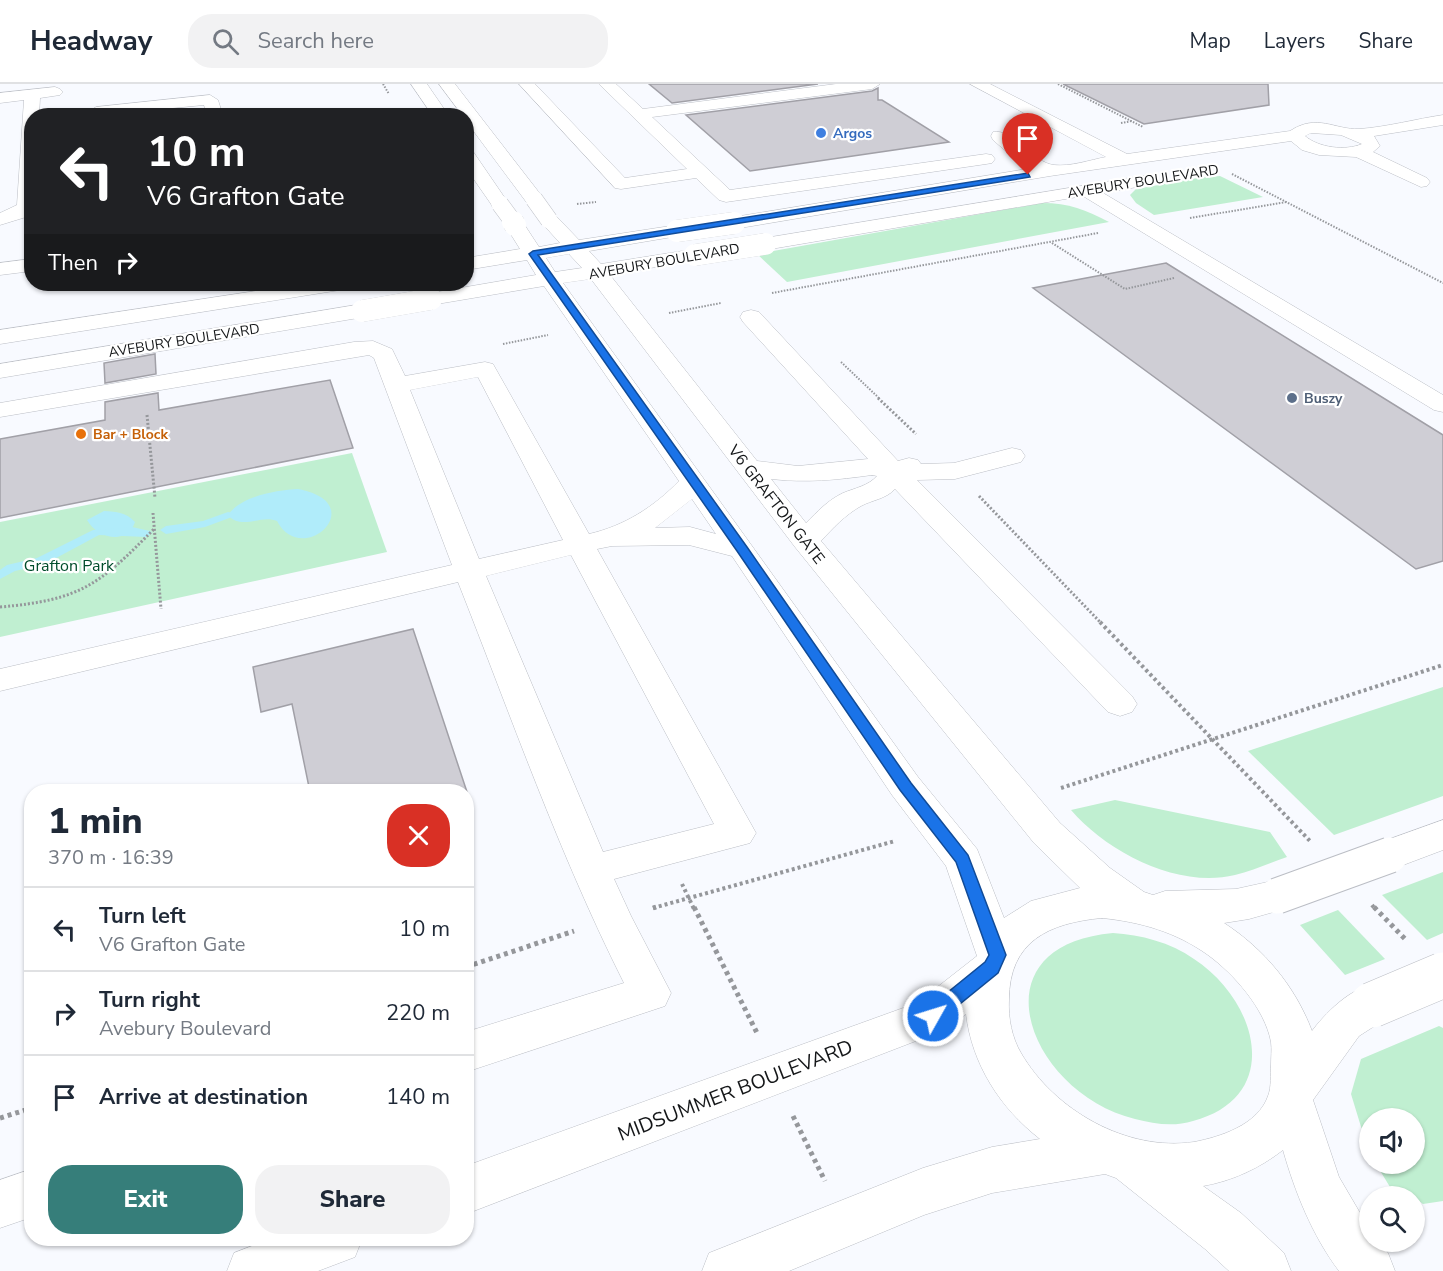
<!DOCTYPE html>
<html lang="en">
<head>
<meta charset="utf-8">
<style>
	:root { --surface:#fff; --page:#f2f2f3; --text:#1f2937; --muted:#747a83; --line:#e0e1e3; --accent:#367e7a }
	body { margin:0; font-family:"Nunito Sans",sans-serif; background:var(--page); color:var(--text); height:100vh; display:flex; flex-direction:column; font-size:22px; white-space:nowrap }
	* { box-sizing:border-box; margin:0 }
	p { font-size:20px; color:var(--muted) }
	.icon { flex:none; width:33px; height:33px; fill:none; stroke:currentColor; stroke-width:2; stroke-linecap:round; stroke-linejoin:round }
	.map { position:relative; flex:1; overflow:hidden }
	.panel { position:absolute; left:24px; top:700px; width:450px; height:462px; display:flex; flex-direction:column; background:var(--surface); border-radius:24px; box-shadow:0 2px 4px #0004 }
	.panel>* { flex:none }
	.top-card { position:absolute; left:24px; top:24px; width:450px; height:183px; border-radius:24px; box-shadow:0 2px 4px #0004; background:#202124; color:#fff; overflow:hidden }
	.tools { position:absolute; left:1359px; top:1024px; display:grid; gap:12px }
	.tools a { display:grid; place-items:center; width:66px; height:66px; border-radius:50%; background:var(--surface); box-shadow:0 2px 4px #0004; font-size:30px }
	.pin { position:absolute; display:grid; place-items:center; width:51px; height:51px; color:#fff; margin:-62px -26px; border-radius:50% 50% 50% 0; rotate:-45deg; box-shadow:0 0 6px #0007 }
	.pin .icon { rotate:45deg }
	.me { position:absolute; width:66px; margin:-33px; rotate:51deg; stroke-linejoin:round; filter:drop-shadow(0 0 4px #0008) }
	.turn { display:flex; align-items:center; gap:21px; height:126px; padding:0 24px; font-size:27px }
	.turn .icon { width:78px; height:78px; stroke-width:2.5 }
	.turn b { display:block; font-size:42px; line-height:51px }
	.then { display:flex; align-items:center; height:57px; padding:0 24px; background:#0003; gap:12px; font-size:22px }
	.round { display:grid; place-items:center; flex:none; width:63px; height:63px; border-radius:24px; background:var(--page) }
	.summary { display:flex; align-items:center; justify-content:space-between; height:102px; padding:0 24px }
	h1 { font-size:36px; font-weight:800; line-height:45px }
	.cta { display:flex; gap:12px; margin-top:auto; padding:12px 24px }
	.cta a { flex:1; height:69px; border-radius:24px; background:var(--accent); color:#fff; font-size:24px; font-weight:800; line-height:69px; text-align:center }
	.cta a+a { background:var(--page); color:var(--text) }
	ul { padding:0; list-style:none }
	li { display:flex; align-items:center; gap:18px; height:84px; padding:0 24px; border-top:2px solid var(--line) }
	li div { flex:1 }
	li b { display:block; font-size:22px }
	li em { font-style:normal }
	header { display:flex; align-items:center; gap:36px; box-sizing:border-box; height:84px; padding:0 30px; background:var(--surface); border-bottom:2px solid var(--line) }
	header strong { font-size:28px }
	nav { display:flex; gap:33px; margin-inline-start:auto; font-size:21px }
	.search { width:420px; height:54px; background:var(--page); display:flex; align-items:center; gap:15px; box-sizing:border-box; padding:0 21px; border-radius:24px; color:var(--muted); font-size:22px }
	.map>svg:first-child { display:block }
	.green { fill:#c0efd1 }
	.water { fill:#b0ecfa }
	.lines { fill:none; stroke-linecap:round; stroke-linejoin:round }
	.stream { fill:#b0ecfa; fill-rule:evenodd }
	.building { fill:#cfced5; stroke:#a1a0a7; stroke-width:1.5 }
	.minor-casing { stroke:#bbbec5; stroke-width:1 }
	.path-far3 { stroke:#95979b; stroke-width:2; stroke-dasharray:1.5 1.5; stroke-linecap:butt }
	.path-far2 { stroke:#95979b; stroke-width:3; stroke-dasharray:2 2; stroke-linecap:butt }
	.path-far1 { stroke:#95979b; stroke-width:4; stroke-dasharray:3 3; stroke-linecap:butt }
	.path { stroke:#95979b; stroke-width:5; stroke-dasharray:4 4; stroke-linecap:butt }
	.minor { fill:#fff; fill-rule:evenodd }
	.minor-bridge-far3-casing { stroke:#bbbec5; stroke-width:18; stroke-linecap:butt }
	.minor-bridge-far2-casing { stroke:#bbbec5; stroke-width:22; stroke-linecap:butt }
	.minor-bridge-far1-casing { stroke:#bbbec5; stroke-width:37; stroke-linecap:butt }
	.minor-bridge-casing { stroke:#bbbec5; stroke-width:46; stroke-linecap:butt }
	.minor-bridge-far3 { stroke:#fff; stroke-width:17 }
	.minor-bridge-far2 { stroke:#fff; stroke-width:22 }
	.minor-bridge-far1 { stroke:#fff; stroke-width:35 }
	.minor-bridge { stroke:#fff; stroke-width:45 }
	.route { fill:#1a73e8; stroke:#114b97; stroke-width:1.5 }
	.shop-dot { fill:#3f7fe0; stroke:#fff; stroke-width:2 }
	.service-dot { fill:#5c6f8a; stroke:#fff; stroke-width:2 }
	.food-dot { fill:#e8710a; stroke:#fff; stroke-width:2 }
	.labels { text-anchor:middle; stroke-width:4.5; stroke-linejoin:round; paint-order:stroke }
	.far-shop-label { font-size:14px; font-weight:bold; fill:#366cbe; stroke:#fff; text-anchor:start }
	.far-street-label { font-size:14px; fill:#141618; stroke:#fff }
	.far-service-label { font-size:14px; font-weight:bold; fill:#4e5e75; stroke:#fff; text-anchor:start }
	.far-food-label { font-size:14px; font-weight:bold; fill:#c56008; stroke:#fff; text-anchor:start }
	.street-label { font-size:16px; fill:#141618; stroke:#fff }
	.park-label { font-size:16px; fill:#004c2b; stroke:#fff }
	.near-street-label { font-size:20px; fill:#141618; stroke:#fff }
</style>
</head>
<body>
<header>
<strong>Headway</strong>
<div class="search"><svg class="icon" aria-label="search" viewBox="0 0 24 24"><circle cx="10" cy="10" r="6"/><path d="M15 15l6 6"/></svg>Search here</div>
<nav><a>Map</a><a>Layers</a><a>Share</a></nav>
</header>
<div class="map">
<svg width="1443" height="1187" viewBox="0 0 1443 1187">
	<rect width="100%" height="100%" fill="#f8faff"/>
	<g class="green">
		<path d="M1220,92L1263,113L1154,131L1136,119L1130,111L1136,105L1198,94Z"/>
		<path d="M1042,119C1069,119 1086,126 1109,138L787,198L757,170Z"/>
		<path d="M352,369L387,468L0,553V438Z"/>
		<path d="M1443,603V712L1334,751L1248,667Z"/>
		<path d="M1115,716L1270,748L1287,773C1270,779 1252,787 1235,791C1178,805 1107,768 1071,726Z"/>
		<path d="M1443,788V849L1427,856L1382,811Z"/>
		<path d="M1338,826L1385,875L1345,891L1300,841Z"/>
		<path d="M1113,849C1141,851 1170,858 1194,875C1257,916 1285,1012 1193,1037C1174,1043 1154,1040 1135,1035C1029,1009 971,862 1113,849Z"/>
		<path d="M1439,942L1443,944V1117L1423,1120L1414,1113L1390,1103L1376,1080H1414V1035H1370L1369,1069L1351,1010L1361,975Z"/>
	</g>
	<g class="water">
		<path d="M298,405C373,419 302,485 277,437C261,430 242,447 228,431C241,412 277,406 298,405Z"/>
		<path d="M104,427C117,428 126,428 135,438C127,462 97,454 87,436Z"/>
	</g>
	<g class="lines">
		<g class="stream">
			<path d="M228,428L232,429V433L205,443L166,450L160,446L166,442L203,437Z"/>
			<path d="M132,443L150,447L152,449L146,453L99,451L45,480L15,487L0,495V486L7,481L37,474L93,446Z"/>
		</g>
	</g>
	<g class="building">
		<path d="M649,0H818L672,19Z"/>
		<path d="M1063,0H1268L1269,21L1144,40Z"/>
		<path d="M878,4V16H882L949,58L750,87L686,31L872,7Z"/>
		<path d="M1166,179L1443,351V477L1416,485L1033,204Z"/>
		<path d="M155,270L156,290L105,299L104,279Z"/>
		<path d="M330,296L353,364L0,434V355L105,336V318L158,309L159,326Z"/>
		<path d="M413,545L467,708H310L292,620L261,628L253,583Z"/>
	</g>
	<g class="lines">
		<defs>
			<g id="minor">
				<path d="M411,0H427L449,32H433Z"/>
				<path d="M439,0H455L541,111L543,115L541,119H527L466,37V32H463Z"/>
				<path d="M519,0H535L625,94L687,85L599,0H616L643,25L836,0H880L872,5L652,33L730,106L986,70L992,71L995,75L992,79L986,80L726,118L719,116L696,94L621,105L615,104Z"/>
				<path d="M970,0H990L1127,70L1290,47C1317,29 1335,46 1359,45C1387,43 1416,35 1443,31V41L1374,52L1380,62L1373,68L1427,94L1430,98L1427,102L1421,103L1356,73L1319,71L1302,66L1291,57L1050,92L734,145L727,143L724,139L727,135L734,133L1033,84L1014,74L993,56L991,52L993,48C1012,44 1033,79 1054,81C1070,83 1090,76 1106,73ZM1311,49L1341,51L1362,60C1345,67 1319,64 1305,52Z"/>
				<path d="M55,3L60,5L63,8L60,11L40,14L39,32H32V128L26,133L0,141V129L17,121L24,16L0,19V9Z"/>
				<path d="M210,11L218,16L223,32H207L204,21L89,32L88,28L96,23Z"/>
				<path d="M466,65L472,66L509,120L507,124H493L491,120L466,84Z"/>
				<path d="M1148,91L1154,92L1157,96L1154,100L1103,109L1443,311V328L1434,326L1083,112L765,166L758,164L755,160L758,156L765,154Z"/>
				<path d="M549,130L556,132L579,156L677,141L684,143L687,147L684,151L589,167L601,180L695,165L702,167L705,171L702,175L610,191L757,377L798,382L868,375L743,238L740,233L743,228L751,226L759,228L898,377L909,374L918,376L921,380L954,379L1012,364L1021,366L1025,372L1021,378L955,395L917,396L1132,612L1137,620L1132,628L1120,632L1108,628L895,405C886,415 872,416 861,422C845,431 833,444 821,457L1060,739L1110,784L1144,808L1153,811L1165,807L1236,805L1277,796L1291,801L1297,812L1291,823L1249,835L1224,839C1264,865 1295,902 1312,947C1323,932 1352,901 1373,903C1378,903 1383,906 1387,908L1393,921L1387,934L1359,952L1313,1016L1339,1093L1370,1146V1158H1379L1388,1169L1395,1187H1339C1312,1151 1295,1108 1283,1066C1260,1084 1232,1097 1203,1102L1241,1129L1284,1169L1291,1187H1229L1205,1165L1116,1094L1105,1090L992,1109L924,1131L789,1187H702L709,1169L923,1084L992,1063L1040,1055C1000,1024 972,980 966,930L947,945L466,1130V1082L917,919L977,872L946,782L892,711L732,472L689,461L612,462L597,465L756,749L750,759L614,795L631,832L671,909L665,922L466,988V948L624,899C559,770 511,632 458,498L0,607V585L452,481L374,274L369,271L0,333V319L354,258L373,257L392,265L405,292L485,278L493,280L589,450C624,442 654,423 679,397L544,202L431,221L423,220L420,215L423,210L431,209L536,191L527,176L466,186V174L520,165L505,141L508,137H522L539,163L560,159L539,136L542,132ZM569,170L582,184L555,188L546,174ZM591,195L795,463L1034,759L1080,804L1031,817L1004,834L977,765L918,693L563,199ZM478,293L563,456L479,475L410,306ZM872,391L877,392C868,402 855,404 843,409C828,416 817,428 806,439L771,395C806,399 837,396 872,391ZM692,415L716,450L690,443L655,444ZM571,471L714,740L603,768L486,492ZM1102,834C1141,838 1176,848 1208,871C1234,890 1265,925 1271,958C1272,966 1271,973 1271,981C1270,991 1272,1002 1268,1012C1258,1041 1220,1053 1194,1058C1127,1068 1054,1026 1021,969C1012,954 1008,934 1009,916C1009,857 1049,839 1102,834Z"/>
				<path d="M32,175V187L0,191V179Z"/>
				<path d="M302,200H351L347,204L340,206L0,260V246Z"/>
				<path d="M362,220L370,222L373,227L370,232L0,294V280Z"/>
				<path d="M1443,736V766L1390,786L1376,782L1371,771L1376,760Z"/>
				<path d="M32,1085V1133L0,1144V1096Z"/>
				<path d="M270,1155H362L355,1173L318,1187H227L234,1169Z"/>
			</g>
		</defs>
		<use href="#minor" class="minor-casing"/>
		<g class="path-far3">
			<path d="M383,0L389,10"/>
			<path d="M1058,0L1143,43"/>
			<path d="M1121,39L1132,37"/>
			<path d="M1232,90L1443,199"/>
			<path d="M577,120L596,118"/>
			<path d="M1190,134L1287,118"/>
			<path d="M1052,159L1125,205L1174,194"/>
			<path d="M772,209L1098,149"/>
			<path d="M669,229L721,219"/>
			<path d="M503,260L548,251"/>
			<path d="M841,278L880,315"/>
		</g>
		<g class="path-far2">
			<path d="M878,314L916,350"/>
			<path d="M147,331L155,414"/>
			<path d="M979,412L1101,539"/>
			<path d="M153,429L161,525"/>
			<path d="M0,523C81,516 99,501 155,444"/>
		</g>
		<g class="path-far1">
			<path d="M1100,538L1310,757"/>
			<path d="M1061,704L1443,581"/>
			<path d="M682,800L694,825"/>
			<path d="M1372,821L1375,825"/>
			<path d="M653,824L895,757"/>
		</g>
		<g class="path">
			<path d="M694,823L758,951"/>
			<path d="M1374,823L1406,856"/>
			<path d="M653,824L656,823"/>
			<path d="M466,883L574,847"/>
			<path d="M793,1032L825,1097"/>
			<path d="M0,1034L32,1024"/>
		</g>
		<use href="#minor" class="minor"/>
		<defs>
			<g id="minor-bridge-far3">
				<path d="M534,115L549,136"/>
				<path d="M500,120L514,139"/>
			</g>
			<g id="minor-bridge-far2">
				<path d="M513,138L515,141"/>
				<path d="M677,147L734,139"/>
				<path d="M695,171L765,160"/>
				<path d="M362,227L431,215"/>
			</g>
			<path id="minor-bridge-far1" d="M1277,812L1390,771"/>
			<path id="minor-bridge" d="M1372,921L1443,891"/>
		</defs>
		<use href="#minor-bridge-far3" class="minor-bridge-far3-casing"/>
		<use href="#minor-bridge-far2" class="minor-bridge-far2-casing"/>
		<use href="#minor-bridge-far1" class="minor-bridge-far1-casing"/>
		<use href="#minor-bridge" class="minor-bridge-casing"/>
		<use href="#minor-bridge-far3" class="minor-bridge-far3"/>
		<use href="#minor-bridge-far2" class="minor-bridge-far2"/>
		<use href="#minor-bridge-far1" class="minor-bridge-far1"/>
		<use href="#minor-bridge" class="minor-bridge"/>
	</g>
	<path class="route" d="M1028,89L1030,93L538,171L747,463L911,699L968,771L1006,871L998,889L939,937L933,939L926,937L924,932L926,926L985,878L989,871L956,778L900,706L737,467L529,170L533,167Z"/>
	<circle class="shop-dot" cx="821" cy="49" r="6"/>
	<circle class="service-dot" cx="1292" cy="314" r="6"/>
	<circle class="food-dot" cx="81" cy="350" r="6"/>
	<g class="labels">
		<g class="far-shop-label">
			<text x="833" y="54">Argos</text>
		</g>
		<g class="far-street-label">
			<text transform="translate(1143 97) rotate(-9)" y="5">AVEBURY BOULEVARD</text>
			<text transform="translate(664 177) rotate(-10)" y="5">AVEBURY BOULEVARD</text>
			<text transform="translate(184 256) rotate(-9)" y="5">AVEBURY BOULEVARD</text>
		</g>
		<g class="far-service-label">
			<text x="1304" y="319">Buszy</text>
		</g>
		<g class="far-food-label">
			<text x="93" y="355">Bar + Block</text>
		</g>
		<g class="street-label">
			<text transform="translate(777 420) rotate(52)" y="6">V6 GRAFTON GATE</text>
		</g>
		<g class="park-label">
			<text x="69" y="487">Grafton Park</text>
		</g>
		<g class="near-street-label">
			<text transform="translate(735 1006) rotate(-21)" y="7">MIDSUMMER BOULEVARD</text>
		</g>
	</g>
</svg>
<div class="tools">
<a><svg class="icon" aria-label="sound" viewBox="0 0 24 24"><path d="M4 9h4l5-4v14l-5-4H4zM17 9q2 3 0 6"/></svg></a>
<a><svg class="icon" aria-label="search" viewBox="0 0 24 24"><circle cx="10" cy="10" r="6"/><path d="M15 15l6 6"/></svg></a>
</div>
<div class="pin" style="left:1028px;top:91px;background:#d93025"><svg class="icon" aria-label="arrive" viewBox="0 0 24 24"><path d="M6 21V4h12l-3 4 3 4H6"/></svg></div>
<svg class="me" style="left:933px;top:932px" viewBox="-20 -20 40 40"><circle r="17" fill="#1a73e8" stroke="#fff" stroke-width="3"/><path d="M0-11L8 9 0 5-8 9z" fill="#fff"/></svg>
<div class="top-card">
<div class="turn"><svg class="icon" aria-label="left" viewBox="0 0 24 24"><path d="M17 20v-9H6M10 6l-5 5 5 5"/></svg><div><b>10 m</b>V6 Grafton Gate</div></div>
<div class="then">Then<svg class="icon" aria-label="right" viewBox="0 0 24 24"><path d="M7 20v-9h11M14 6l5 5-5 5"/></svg></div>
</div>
<section class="panel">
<div class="summary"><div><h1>1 min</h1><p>370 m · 16:39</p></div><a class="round" style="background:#d93025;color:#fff"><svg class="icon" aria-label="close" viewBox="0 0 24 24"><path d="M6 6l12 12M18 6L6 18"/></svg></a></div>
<ul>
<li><svg class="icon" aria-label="left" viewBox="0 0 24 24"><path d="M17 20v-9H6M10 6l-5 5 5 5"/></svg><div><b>Turn left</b><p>V6 Grafton Gate</p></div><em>10 m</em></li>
<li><svg class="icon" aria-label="right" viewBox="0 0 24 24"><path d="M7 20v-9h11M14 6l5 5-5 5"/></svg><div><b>Turn right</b><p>Avebury Boulevard</p></div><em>220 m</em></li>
<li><svg class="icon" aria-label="arrive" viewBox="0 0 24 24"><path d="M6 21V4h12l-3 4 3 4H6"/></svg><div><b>Arrive at destination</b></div><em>140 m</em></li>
</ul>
<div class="cta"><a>Exit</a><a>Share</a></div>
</section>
</div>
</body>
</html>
